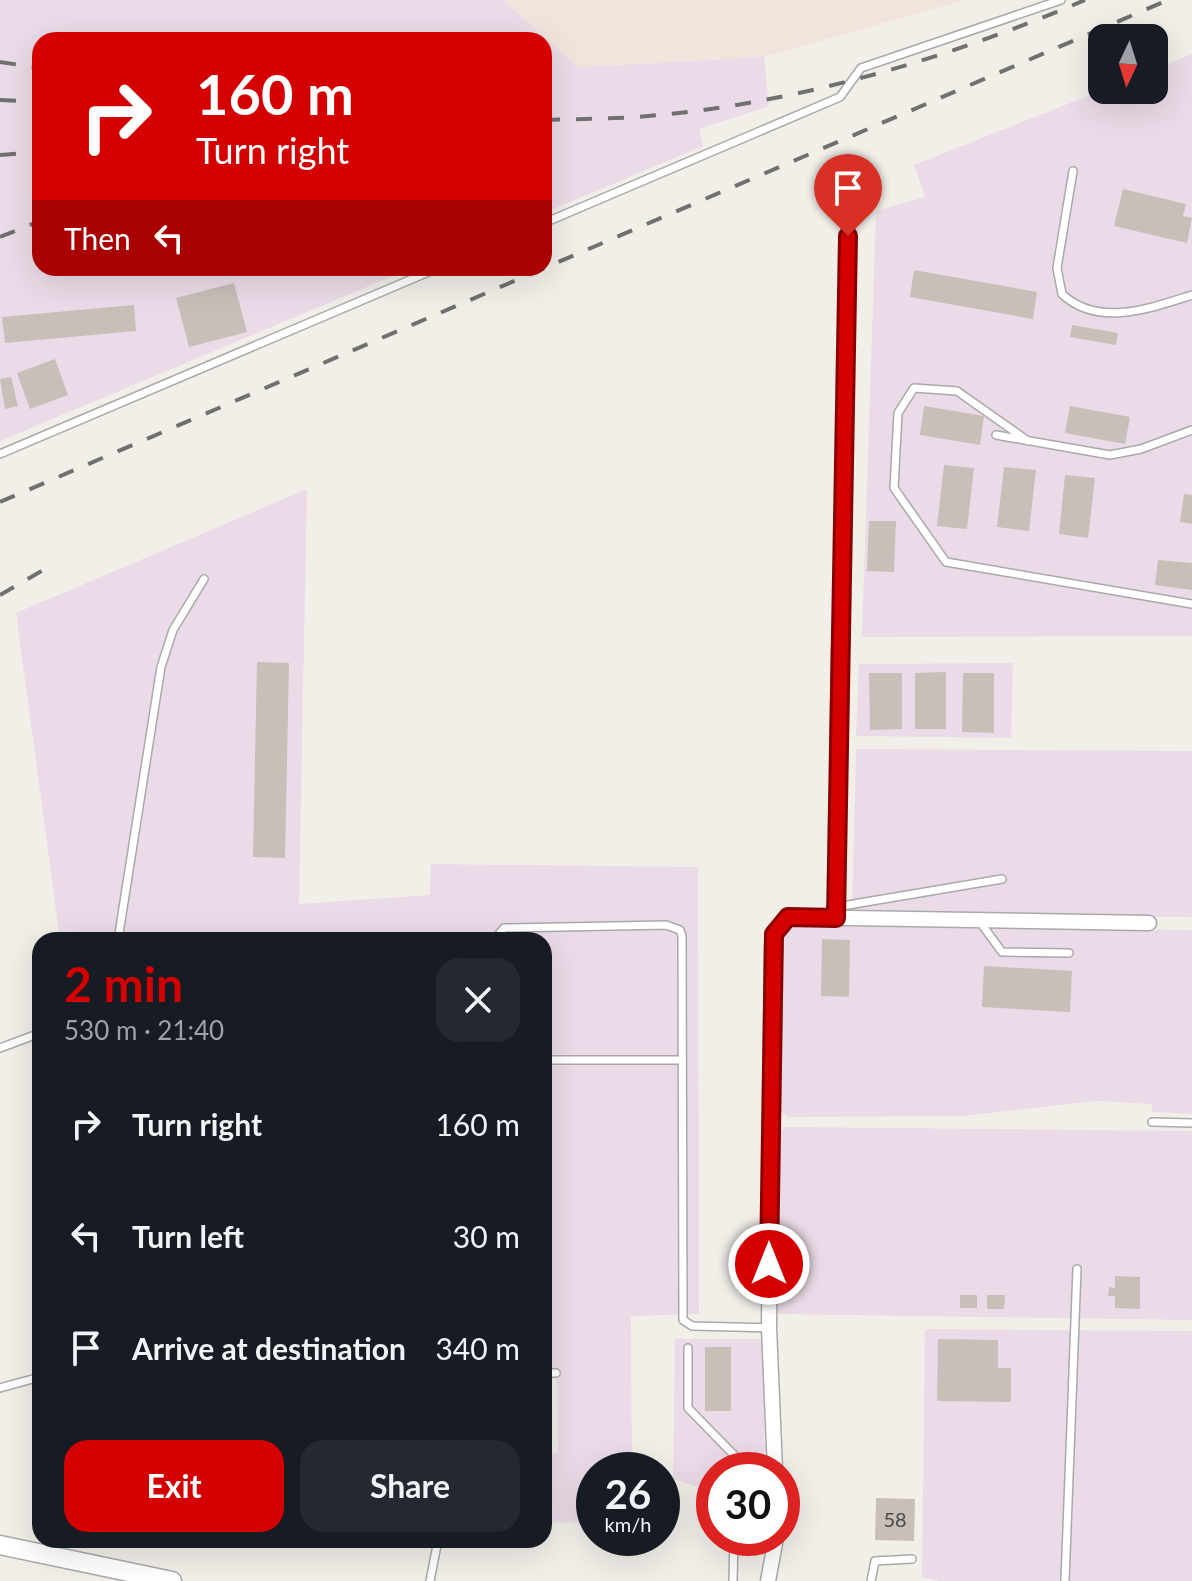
<!DOCTYPE html>
<html lang="en">
<head>
<meta charset="utf-8">
<style>
	:root { --surface:#171b24; --page:#242831; --text:#f1f3f6; --muted:#9ea1a6; --accent:#d40000 }
	body { margin:0; font-family:Lato,sans-serif; background:var(--page); color:var(--text); height:100vh; display:flex; flex-direction:column; font-size:30px; white-space:nowrap }
	* { box-sizing:border-box; margin:0 }
	p { font-size:26px; color:var(--muted) }
	.icon { flex:none; width:44px; height:44px; fill:none; stroke:currentColor; stroke-width:2; stroke-linecap:round; stroke-linejoin:round }
	.map { position:relative; flex:1; overflow:hidden }
	.drawer { position:absolute; left:32px; top:932px; width:520px; height:616px; display:flex; flex-direction:column; background:var(--surface); border-radius:24px; box-shadow:0 8px 32px #0002 }
	.drawer>* { flex:none }
	.guide { position:absolute; left:32px; top:32px; width:520px; height:244px; border-radius:24px; box-shadow:0 8px 32px #0002; background:#d40000; color:#fff; overflow:hidden }
	.needle { width:52px; rotate:184deg }
	.controls { position:absolute; left:1088px; top:24px; display:grid; gap:16px }
	.controls a { display:grid; place-items:center; width:80px; height:80px; border-radius:16px; background:var(--surface); box-shadow:0 8px 32px #0002; font-size:40px }
	.speed { position:absolute; left:576px; top:1452px; display:flex; gap:16px; font-size:40px; font-weight:700; text-align:center }
	.speed>* { display:grid; place-content:center; width:104px; height:104px; border-radius:50%; background:var(--surface); box-shadow:0 8px 32px #0002; line-height:1 }
	.speed small { font-size:20px; font-weight:400 }
	.speed .limit { border:12px solid #d22; background:#fff; color:#111 }
	.pin { position:absolute; display:grid; place-items:center; width:68px; height:68px; color:#fff; margin:-82px -34px; border-radius:50% 50% 50% 0; rotate:-45deg; box-shadow:0 0 8px #0007 }
	.pin .icon { rotate:45deg }
	.me { position:absolute; width:88px; margin:-44px; rotate:0deg; stroke-linejoin:round; filter:drop-shadow(0 0 6px #0008) }
	.turn { display:flex; align-items:center; gap:28px; height:168px; padding:0 32px; font-size:36px }
	.turn .icon { width:104px; height:104px; stroke-width:2.5 }
	.turn b { display:block; font-size:56px; line-height:68px }
	.then { display:flex; align-items:center; height:76px; padding:0 32px; background:#0003; gap:16px; font-size:30px }
	.round { display:grid; place-items:center; flex:none; width:84px; height:84px; border-radius:24px; background:var(--page) }
	.summary { display:flex; align-items:center; justify-content:space-between; height:136px; padding:0 32px }
	h1 { font-size:48px; font-weight:700; line-height:60px; color:var(--accent) }
	.primary-button { display:flex; gap:16px; margin-top:auto; padding:16px 32px }
	.primary-button a { flex:1; height:92px; border-radius:24px; background:var(--accent); color:#fff; font-size:32px; font-weight:700; line-height:92px; text-align:center }
	.primary-button a+a { background:var(--page); color:var(--text) }
	ul { padding:0; list-style:none }
	li { display:flex; align-items:center; gap:24px; height:112px; padding:0 32px }
	li div { flex:1 }
	li b { display:block; font-size:30px }
	li em { font-style:normal }
	.map>svg:first-child { display:block }
	.industrial { fill:#ebdbe8 }
	.military { fill:#f3e3dd }
	.building { fill:#c7bfb8 }
	.lines { fill:none; stroke-linecap:round; stroke-linejoin:round }
	.service-casing { stroke:#a9a9a9; stroke-width:10 }
	.minor-casing { stroke:#a9a9a9; stroke-width:17 }
	.tertiary-casing { stroke:#a9a9a9; stroke-width:21 }
	.service { stroke:#fff; stroke-width:7 }
	.minor { stroke:#fff; stroke-width:14 }
	.tertiary { stroke:#fff; stroke-width:18 }
	.rail { stroke:#707070; stroke-width:4; stroke-dasharray:16 16; stroke-linecap:butt }
	.route-casing { stroke:#8a0000; stroke-width:20 }
	.route { stroke:#d40000; stroke-width:14 }
	.labels { text-anchor:middle; stroke-width:8; stroke-linejoin:round; paint-order:stroke }
	.number-label { font-size:20px; fill:#4b4948 }
</style>
</head>
<body>
<div class="map">
<svg width="1192" height="1581" viewBox="0 0 1192 1581">
	<rect width="100%" height="100%" fill="#f2efe9"/>
	<g class="industrial">
		<path d="M0,0H503L578,67L764,57L769,106L699,129L703,146L544,213V40H40V268H412L0,441Z"/>
		<path d="M1192,54V636L862,637L876,211L925,197L914,165L1103,90H1154V70Z"/>
		<path d="M307,489L299,904L430,895L431,864L698,867L699,1314L631,1316L632,1470H594V1523L544,1522V1454L558,1453L557,1379L544,1378V940H60L16,613Z"/>
		<path d="M1013,663L1011,738L856,736L859,664Z"/>
		<path d="M856,749L1192,751V917L852,914Z"/>
		<path d="M793,926L1192,930V1114L1152,1112V1104L1095,1101L964,1116L788,1117L779,1110L780,942L785,933Z"/>
		<path d="M786,1127L1192,1131V1320L776,1314L778,1133Z"/>
		<path d="M925,1329L1192,1331V1581H939L922,1577Z"/>
		<path d="M675,1339H763L765,1470H714V1492L673,1479Z"/>
	</g>
	<path class="military" d="M503,0H966L764,57L578,67Z"/>
	<g class="building">
		<path d="M1123,189L1186,204L1183,216L1192,218L1187,243L1114,226Z"/>
		<path d="M914,270L1037,292L1033,319L910,297Z"/>
		<path d="M234,283L247,332L189,347L176,298Z"/>
		<path d="M134,305L136,331L5,343L2,317Z"/>
		<path d="M1072,325L1118,333L1116,345L1070,337Z"/>
		<path d="M55,359L68,395L30,409L17,373Z"/>
		<path d="M11,377L18,406L5,409L0,379Z"/>
		<path d="M924,406L984,416L980,445L920,435Z"/>
		<path d="M1070,406L1130,417L1125,444L1065,433Z"/>
		<path d="M944,465L974,468L967,529L937,526Z"/>
		<path d="M1004,467L1036,470L1029,531L997,527Z"/>
		<path d="M1065,475L1095,478L1088,538L1059,534Z"/>
		<path d="M1184,494L1192,495V524L1180,522Z"/>
		<path d="M869,521H896L894,572L867,571Z"/>
		<path d="M1158,560L1192,563V590L1155,585Z"/>
		<path d="M257,662L289,663L285,858L253,857Z"/>
		<path d="M946,672V729H915V673Z"/>
		<path d="M869,673H902V729L870,730Z"/>
		<path d="M963,673H994V733L962,732Z"/>
		<path d="M226,932H252V940H206L214,934Z"/>
		<path d="M822,939L850,940L849,997L821,996Z"/>
		<path d="M984,966L1072,971L1070,1012L982,1007Z"/>
		<path d="M1115,1276L1140,1277V1309L1115,1308V1296H1108L1109,1287L1115,1288Z"/>
		<rect x="960" y="1295" width="17" height="13"/>
		<path d="M987,1295H1005L1004,1309H987Z"/>
		<path d="M938,1339L998,1340V1368H1011V1402L937,1401Z"/>
		<rect x="705" y="1347" width="26" height="64"/>
		<path d="M876,1498L915,1499L914,1541L875,1540Z"/>
	</g>
	<g class="lines">
		<defs>
			<g id="service">
				<path d="M1073,171L1057,268L1062,294C1098,328 1151,308 1192,295"/>
				<path d="M544,223L840,97L861,68L1061,0"/>
				<path d="M996,435L1110,455L1141,449L1192,430"/>
				<path d="M1028,441L957,391L914,388L898,413L894,488L946,562L1192,604"/>
				<path d="M0,454L438,268"/>
				<path d="M839,649L848,236"/>
				<path d="M836,907L1002,879"/>
				<path d="M980,922L1002,952L1069,953"/>
				<path d="M118,940L161,667L173,630L204,579"/>
				<path d="M494,940L504,928L666,925L680,930L682,936L683,1320L692,1326L769,1328"/>
				<path d="M0,1048L40,1033"/>
				<path d="M544,1060H682"/>
				<path d="M1152,1122L1192,1123"/>
				<path d="M688,1348V1408L734,1455L735,1470"/>
				<path d="M544,1373H556"/>
				<path d="M0,1388L40,1377"/>
				<path d="M430,1581L438,1540"/>
				<path d="M733,1581L734,1538"/>
				<path d="M871,1581L875,1561L912,1559"/>
				<path d="M1065,1581L1077,1269"/>
			</g>
			<g id="minor">
				<path d="M836,918L839,649"/>
				<path d="M775,1470L769,1328L772,946L774,934L788,917L1149,923"/>
				<path d="M768,1581L776,1538"/>
			</g>
			<path id="tertiary" d="M0,1545L172,1581"/>
		</defs>
		<use href="#service" class="service-casing"/>
		<use href="#minor" class="minor-casing"/>
		<use href="#tertiary" class="tertiary-casing"/>
		<use href="#service" class="service"/>
		<use href="#minor" class="minor"/>
		<use href="#tertiary" class="tertiary"/>
		<g class="rail">
			<path d="M0,62L40,68"/>
			<path d="M0,100L40,102"/>
			<path d="M544,120C579,119 614,119 648,116C795,104 950,58 1085,0"/>
			<path d="M0,155L40,152"/>
			<path d="M0,237L40,221"/>
			<path d="M0,502L1168,0"/>
			<path d="M0,595L52,565"/>
		</g>
	</g>
	<g class="lines">
		<defs>
			<path id="route" d="M769,1264L774,934L788,917L836,918L848,236"/>
		</defs>
		<use href="#route" class="route-casing"/>
		<use href="#route" class="route"/>
	</g>
	<g class="labels">
		<g class="number-label">
			<text x="895" y="1527">58</text>
		</g>
	</g>
</svg>
<div class="controls">
<a><svg class="needle" viewBox="-14 -14 28 28"><path d="M0-13l5 13h-10z" fill="#e53935"/><path d="M0 13l5-13h-10z" fill="#9ea1a6"/></svg></a>
</div>
<div class="speed"><div>26<small>km/h</small></div><div class="limit">30</div></div>
<div class="pin" style="left:848px;top:236px;background:#d93025"><svg class="icon" aria-label="arrive" viewBox="0 0 24 24"><path d="M6 21V4h12l-3 4 3 4H6"/></svg></div>
<svg class="me" style="left:769px;top:1264px" viewBox="-20 -20 40 40"><circle r="17" fill="#d40000" stroke="#fff" stroke-width="3"/><path d="M0-11L8 9 0 5-8 9z" fill="#fff"/></svg>
<div class="guide">
<div class="turn"><svg class="icon" aria-label="right" viewBox="0 0 24 24"><path d="M7 20v-9h11M14 6l5 5-5 5"/></svg><div><b>160 m</b>Turn right</div></div>
<div class="then">Then<svg class="icon" aria-label="left" viewBox="0 0 24 24"><path d="M17 20v-9H6M10 6l-5 5 5 5"/></svg></div>
</div>
<section class="drawer">
<div class="summary"><div><h1>2 min</h1><p>530 m · 21:40</p></div><a class="round"><svg class="icon" aria-label="close" viewBox="0 0 24 24"><path d="M6 6l12 12M18 6L6 18"/></svg></a></div>
<ul>
<li><svg class="icon" aria-label="right" viewBox="0 0 24 24"><path d="M7 20v-9h11M14 6l5 5-5 5"/></svg><div><b>Turn right</b></div><em>160 m</em></li>
<li><svg class="icon" aria-label="left" viewBox="0 0 24 24"><path d="M17 20v-9H6M10 6l-5 5 5 5"/></svg><div><b>Turn left</b></div><em>30 m</em></li>
<li><svg class="icon" aria-label="arrive" viewBox="0 0 24 24"><path d="M6 21V4h12l-3 4 3 4H6"/></svg><div><b>Arrive at destination</b></div><em>340 m</em></li>
</ul>
<div class="primary-button"><a>Exit</a><a>Share</a></div>
</section>
</div>
</body>
</html>
